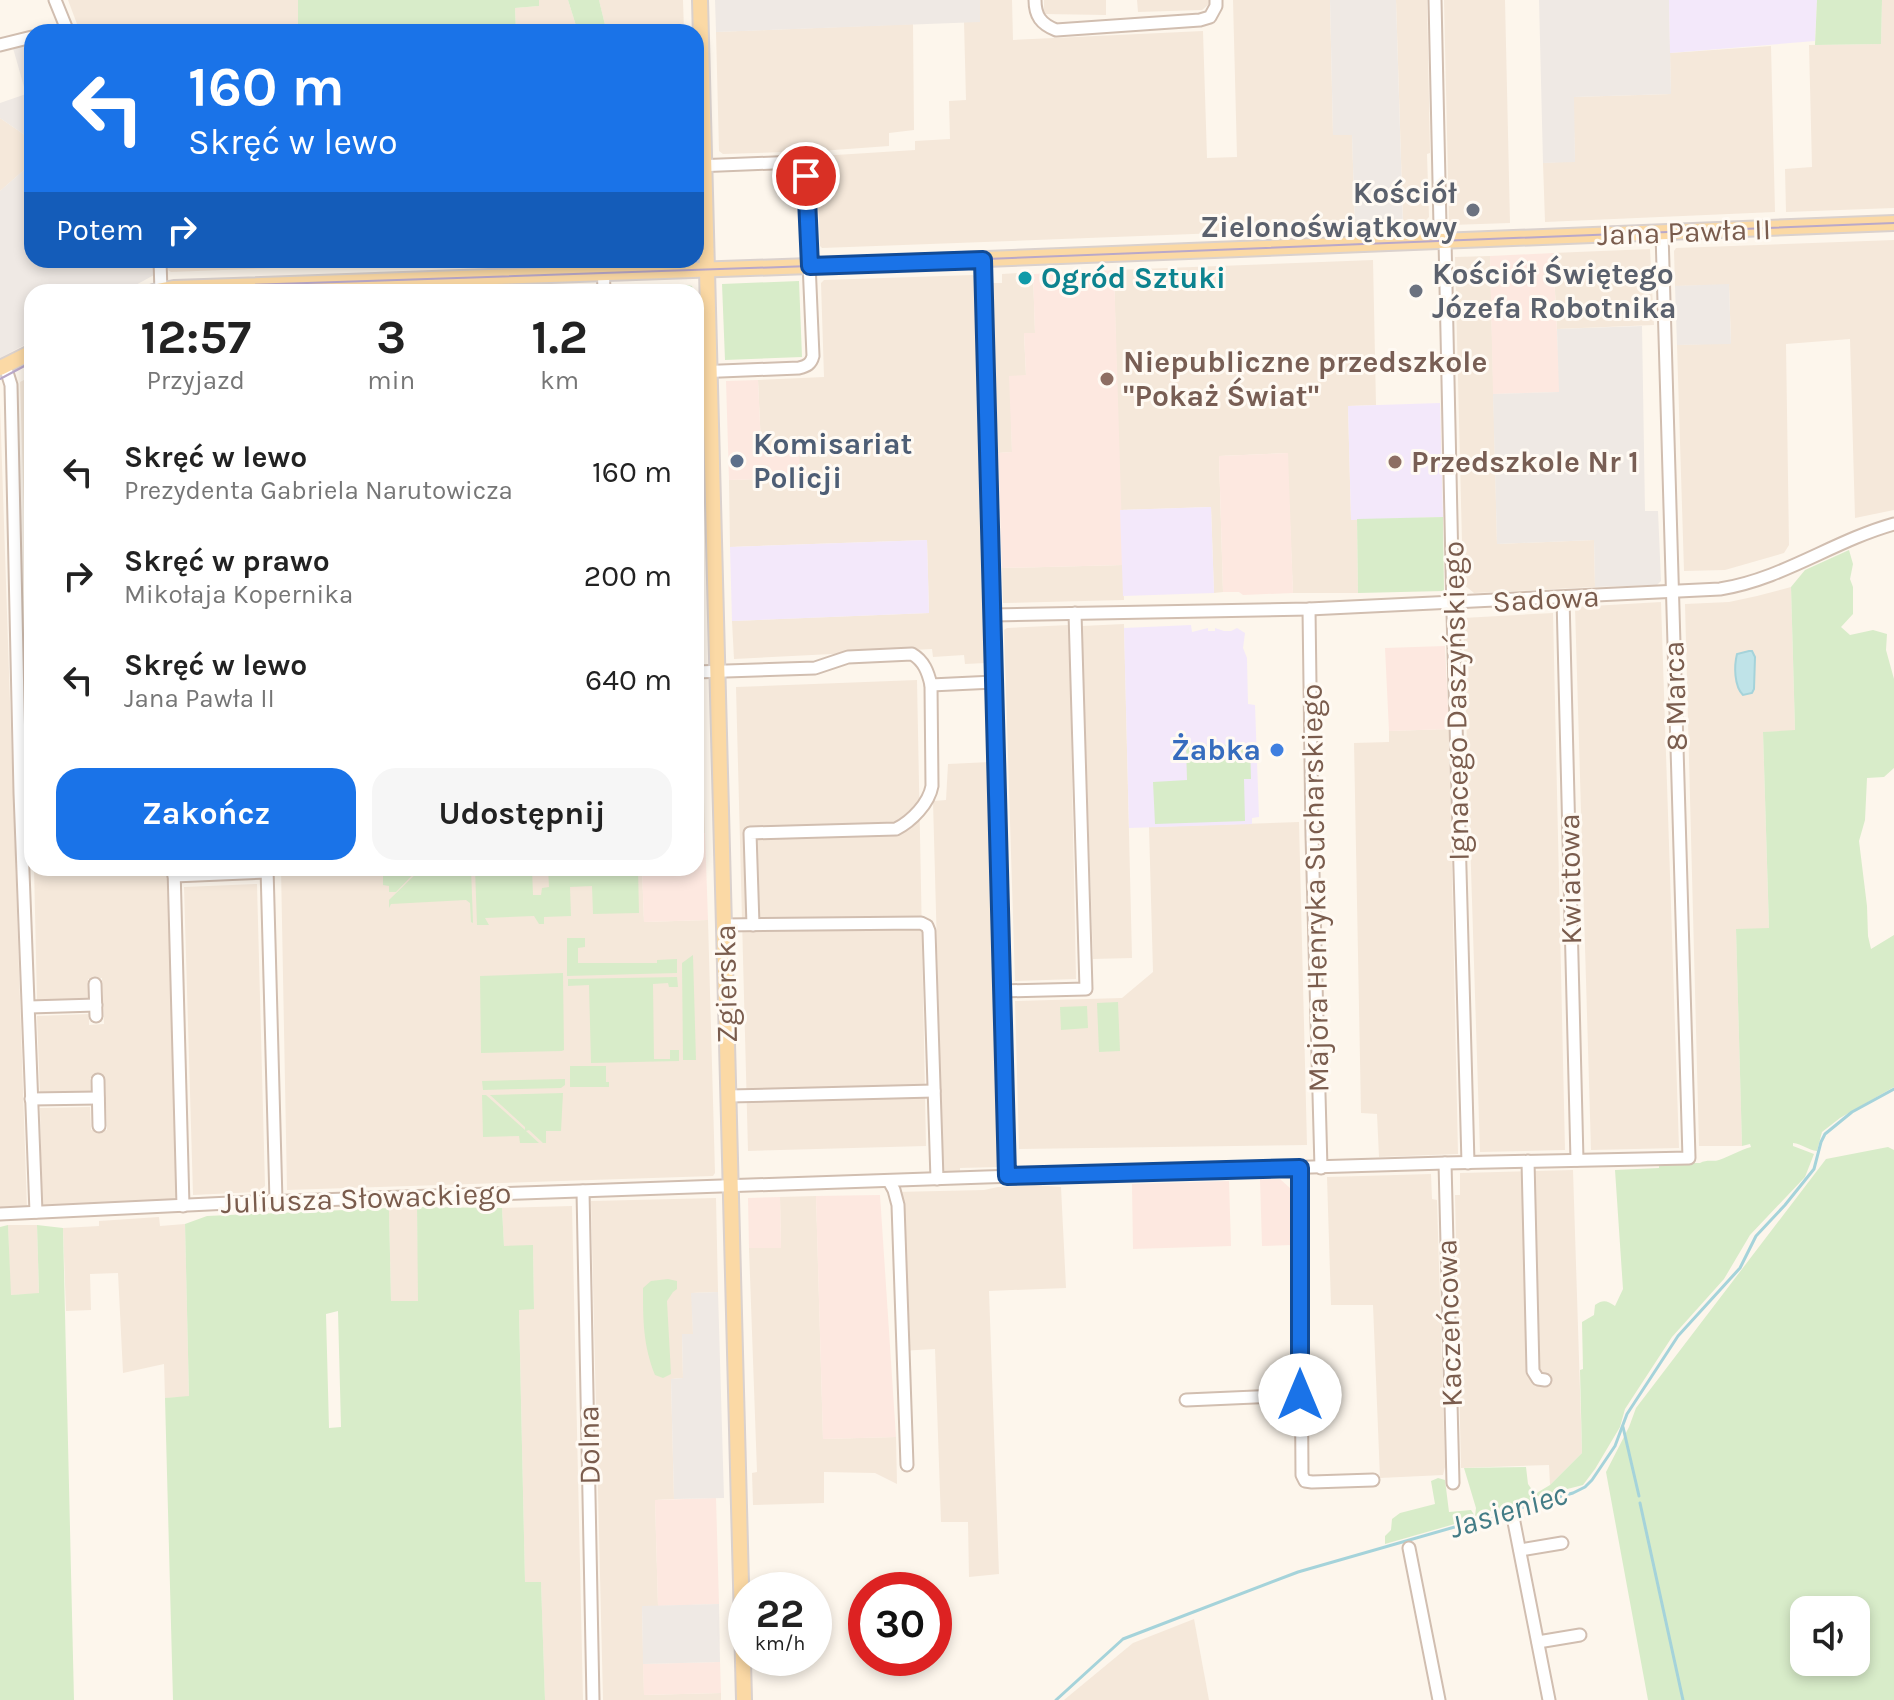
<!DOCTYPE html>
<html lang="pl">
<head>
<meta charset="utf-8">
<style>
	:root { --surface:#fff; --page:#f6f6f6; --text:#222; --muted:#767676; --accent:#1a73e8 }
	body { margin:0; font-family:Karla,sans-serif; background:var(--page); color:var(--text); height:100vh; display:flex; flex-direction:column; font-size:30px; white-space:nowrap }
	* { box-sizing:border-box; margin:0 }
	p { font-size:26px; color:var(--muted) }
	.icon { flex:none; width:44px; height:44px; fill:none; stroke:currentColor; stroke-width:2; stroke-linecap:round; stroke-linejoin:round }
	.map { position:relative; flex:1; overflow:hidden }
	.sheet { position:absolute; left:24px; top:284px; width:680px; height:592px; display:flex; flex-direction:column; background:var(--surface); border-radius:24px; box-shadow:0 4px 12px #0003 }
	.sheet>* { flex:none }
	.top-card { position:absolute; left:24px; top:24px; width:680px; height:244px; border-radius:24px; box-shadow:0 4px 12px #0003; background:#1a73e8; color:#fff; overflow:hidden }
	.fabs { position:absolute; left:1790px; top:1596px; display:grid; gap:16px }
	.fabs a { display:grid; place-items:center; width:80px; height:80px; border-radius:16px; background:var(--surface); box-shadow:0 4px 12px #0003; font-size:40px }
	.speed { position:absolute; left:728px; top:1572px; display:flex; gap:16px; font-size:40px; font-weight:700; text-align:center }
	.speed>* { display:grid; place-content:center; width:104px; height:104px; border-radius:50%; background:var(--surface); box-shadow:0 4px 12px #0003; line-height:1 }
	.speed small { font-size:20px; font-weight:400 }
	.speed .limit { border:12px solid #d22; background:#fff; color:#111 }
	.pin { position:absolute; display:grid; place-items:center; width:68px; height:68px; color:#fff; margin:-34px; border:4px solid #fff; border-radius:50%; box-shadow:0 2px 8px #0007 }
	.me { position:absolute; width:88px; margin:-44px; rotate:0deg; stroke-linejoin:round; filter:drop-shadow(0 0 6px #0008) }
	.turn { display:flex; align-items:center; gap:28px; height:168px; padding:0 32px; font-size:36px }
	.turn .icon { width:104px; height:104px; stroke-width:2.5 }
	.turn b { display:block; font-size:56px; line-height:68px }
	.then { display:flex; align-items:center; height:76px; padding:0 32px; background:#0003; gap:16px; font-size:30px }
	.eta { display:flex; justify-content:space-evenly; align-items:center; height:136px; text-align:center }
	.eta b { font-size:48px; font-weight:700; line-height:56px }
	.action { display:flex; gap:16px; margin-top:auto; padding:16px 32px }
	.action a { flex:1; height:92px; border-radius:24px; background:var(--accent); color:#fff; font-size:32px; font-weight:700; line-height:92px; text-align:center }
	.action a+a { background:var(--page); color:var(--text) }
	ul { padding:0; list-style:none }
	li { display:flex; align-items:center; gap:24px; height:104px; padding:0 32px }
	li div { flex:1 }
	li b { display:block; font-size:30px }
	li em { font-style:normal }
	.map>svg:first-child { display:block }
	.residential { fill:#f5e8da }
	.commercial { fill:#fde8e0 }
	.industrial { fill:#efe9e4 }
	.education { fill:#f3e8fa }
	.green { fill:#d8ecc9; fill-rule:evenodd }
	.water { fill:#bfe3e8; stroke:#a5d3da; stroke-width:2 }
	.lines { fill:none; stroke-linecap:round; stroke-linejoin:round }
	.stream { stroke:#a5d3da; stroke-width:3 }
	.minor-casing { stroke:#d1beb0; stroke-width:15 }
	.major-casing { stroke:#dad1cd; stroke-width:18 }
	.minor { stroke:#fff; stroke-width:11 }
	.major { stroke:#fbd9a5; stroke-width:14 }
	.tram { stroke:#b9a8c9; stroke-width:2 }
	.route-casing { stroke:#114b97; stroke-width:20 }
	.route { stroke:#1a73e8; stroke-width:14 }
	.worship-dot { fill:#6b7280; stroke:#fffaf3; stroke-width:3 }
	.culture-dot { fill:#0f9aa8; stroke:#fffaf3; stroke-width:3 }
	.education-dot { fill:#8d6e63; stroke:#fffaf3; stroke-width:3 }
	.service-dot { fill:#5c6f8a; stroke:#fffaf3; stroke-width:3 }
	.shop-dot { fill:#3f7fe0; stroke:#fffaf3; stroke-width:3 }
	.labels { text-anchor:middle; stroke-width:6; stroke-linejoin:round; paint-order:stroke }
	.worship-label { font-size:30px; font-weight:bold; fill:#5b616d; stroke:#fffaf3; text-anchor:end }
	.street-label { font-size:30px; fill:#7a5c4d; stroke:#fffaf3 }
	.culture-label { font-size:30px; font-weight:bold; fill:#0d838f; stroke:#fffaf3; text-anchor:start }
	.education-label { font-size:30px; font-weight:bold; fill:#785e54; stroke:#fffaf3; text-anchor:start }
	.service-label { font-size:30px; font-weight:bold; fill:#4e5e75; stroke:#fffaf3; text-anchor:start }
	.shop-label { font-size:30px; font-weight:bold; fill:#366cbe; stroke:#fffaf3; text-anchor:end }
	.water-label { font-size:32px; font-style:italic; fill:#437c86; stroke:#fffaf3 }
</style>
</head>
<body>
<div class="map">
<svg width="1894" height="1700" viewBox="0 0 1894 1700">
	<rect width="100%" height="100%" fill="#fdf6ec"/>
	<g class="residential">
		<path d="M68,0H298V32H80Z"/>
		<path d="M539,0H568L578,32H516L515,8L539,6Z"/>
		<path d="M599,0H683L684,32H595L606,29Z"/>
		<path d="M980,0H1012L1013,40L1203,31L1207,158L1237,157L1233,0H1330L1333,134H1352L1355,228L822,248L820,246L817,163L820,156L915,150V141L950,139L949,101L966,100L964,22L980,21Z"/>
		<path d="M1044,0H1106V15L1044,14Z"/>
		<path d="M1137,0H1209V4L1202,10L1138,12Z"/>
		<path d="M1396,0H1427L1430,153L1427,154L1429,217L1424,222H1403Z"/>
		<path d="M1444,0H1505L1510,223L1451,225L1449,222Z"/>
		<path d="M1882,0H1894V208L1786,212L1785,169L1812,167L1809,45L1881,44Z"/>
		<path d="M913,24L914,130L889,133V146L820,151L723,154L719,151L716,32Z"/>
		<path d="M1771,46L1775,212L1545,222L1543,163L1575,161L1573,97L1671,94L1670,53Z"/>
		<path d="M0,118L32,140V163L0,191Z"/>
		<path d="M1894,240V510L1855,518L1850,339L1786,344L1789,545L1784,553L1725,570L1684,571L1677,345L1731,343L1729,285L1675,286L1674,251L1676,248Z"/>
		<path d="M1650,249L1654,325L1557,329L1553,253Z"/>
		<path d="M1490,256L1497,544L1594,540L1595,587L1474,593L1463,584L1455,257Z"/>
		<path d="M168,260H326V266L171,272L168,270Z"/>
		<path d="M1373,260L1376,405L1348,406L1351,520L1357,519L1358,593H1293L1287,453L1219,456L1223,592L1214,593L1211,507L1120,510L1114,270Z"/>
		<path d="M1033,272L1035,333L1024,334L1026,376H1010L1012,452L998,453L992,283H1002V274Z"/>
		<path d="M973,275L975,277L986,663L965,664L964,655L933,657L932,649L734,659L732,621L929,613L927,540L730,547L729,480L800,478L761,446L758,380L824,377L821,283L824,280Z"/>
		<path d="M32,376V580H26L20,382Z"/>
		<path d="M0,404L27,1209H0Z"/>
		<path d="M696,461L701,659H696Z"/>
		<path d="M1123,565L1124,600L1003,603L1002,568Z"/>
		<path d="M1791,587L1795,731L1763,732L1769,929H1736L1742,1146H1699L1685,604L1729,602L1757,596Z"/>
		<path d="M1661,602L1679,1148L1591,1150L1575,607Z"/>
		<path d="M1553,613L1565,1150L1480,1152L1463,618Z"/>
		<path d="M1124,624L1132,958L1093,959L1082,626Z"/>
		<path d="M1069,625L1076,979L1015,981L1004,630L1007,628Z"/>
		<path d="M917,680L926,1146L748,1151L736,687Z"/>
		<path d="M696,687H701L705,833H696Z"/>
		<path d="M1449,729L1458,1154L1379,1157L1377,1114L1361,1113L1354,743L1389,742V731Z"/>
		<path d="M990,762L998,1167L960,1168V1173L948,1174L943,1171L933,801L946,800L948,764Z"/>
		<path d="M1299,822L1307,1145L1019,1149L1015,1001L1122,998L1153,972L1149,827Z"/>
		<path d="M34,868H168L177,1196L173,1199L45,1208L42,1204L40,1108L90,1107L91,1130H107L105,1077L90,1078L91,1093L40,1094L37,1016L89,1014V1025L104,1024L102,978L88,979V1000L37,1001Z"/>
		<path d="M281,868H642L644,922L708,920L715,1173L713,1176L287,1190Z"/>
		<path d="M257,884L265,1186L258,1192L193,1195L184,887Z"/>
		<path d="M1573,1170L1582,1453L1550,1485L1549,1465L1461,1468L1455,1195H1460V1173Z"/>
		<path d="M1431,1174L1432,1199L1437,1200L1445,1467L1443,1475L1380,1478L1373,1305H1331L1327,1177Z"/>
		<path d="M1035,1185L1061,1187L1066,1288L989,1291L999,1574L969,1577L968,1522H941L935,1349L900,1351L895,1192L984,1190L998,1187Z"/>
		<path d="M816,1196L823,1439L896,1437L897,1484L875,1473L824,1472V1503L753,1505L752,1473L757,1472L749,1248L781,1247L780,1197Z"/>
		<path d="M716,1198L718,1292L692,1293L693,1334L682,1335L683,1378L671,1379L674,1499L655,1500L658,1606L642,1607L644,1695L721,1693V1700H603L591,1201Z"/>
		<path d="M572,1206L583,1700H545L541,1583L525,1582L519,1309H534L533,1246L504,1247L502,1208Z"/>
		<path d="M417,1207L419,1301H391L389,1208Z"/>
		<path d="M159,1217L160,1226L185,1224L189,1397L165,1398L164,1364L123,1373L118,1273L90,1274L91,1310L66,1311L63,1228L99,1226V1221Z"/>
		<path d="M8,1225H37L39,1294L10,1295Z"/>
		<path d="M1194,1619L1209,1700H1064L1133,1643Z"/>
	</g>
	<g class="commercial">
		<path d="M1553,253L1560,392L1493,394L1490,256Z"/>
		<path d="M1114,270L1123,565L1002,568L998,453L1012,452L1009,376L1026,375L1024,333H1035L1033,274Z"/>
		<path d="M758,380L761,445L799,444L800,478L729,480L726,381Z"/>
		<path d="M1288,453L1293,593L1243,595L1239,592H1223L1219,456Z"/>
		<path d="M1445,646L1449,729L1389,731L1385,648Z"/>
		<path d="M696,833H705L708,920L644,922L642,868H696Z"/>
		<path d="M1260,1179H1280L1291,1189L1292,1245L1262,1246Z"/>
		<path d="M1229,1181L1231,1246L1133,1249L1132,1184Z"/>
		<path d="M880,1195L896,1437L823,1439L816,1196Z"/>
		<path d="M780,1197L781,1248H749L748,1198Z"/>
		<path d="M716,1498L719,1604L658,1606L655,1500Z"/>
		<path d="M720,1662L721,1693L644,1695L643,1664Z"/>
	</g>
	<g class="industrial">
		<path d="M715,0H980V22L716,32Z"/>
		<path d="M1330,0H1396L1403,227L1355,228L1352,135H1333Z"/>
		<path d="M1539,0H1669L1671,94L1574,97L1575,162L1543,163Z"/>
		<path d="M32,43V140L0,118V103L26,94L13,48Z"/>
		<path d="M32,163V260H154V275L123,292H32V341L0,358V191Z"/>
		<path d="M1729,284L1731,344L1677,345L1675,286Z"/>
		<path d="M1642,326L1645,511H1658L1661,581L1657,585L1595,587L1594,540L1497,544L1493,394L1559,392L1557,329Z"/>
		<path d="M718,1292L724,1498L674,1499L671,1379L683,1378L682,1334H693L691,1293Z"/>
		<path d="M719,1604L720,1662L643,1664L642,1606Z"/>
	</g>
	<g class="education">
		<path d="M1669,0H1817L1815,41L1670,53Z"/>
		<path d="M1440,403L1443,517L1351,520L1348,406Z"/>
		<path d="M1211,507L1214,593L1123,596L1120,510Z"/>
		<path d="M927,540L929,613L732,621L730,547Z"/>
		<path d="M1191,625L1192,632L1208,628V631H1215V628L1224,631H1231L1237,628L1245,633L1243,648L1247,658L1248,704L1255,705L1259,817L1252,818V824L1129,828L1124,628Z"/>
	</g>
	<g class="green">
		<path d="M298,0H539V6L515,8L516,32H298Z"/>
		<path d="M568,0H599L606,29L595,32H578Z"/>
		<path d="M1817,0H1882L1881,44L1815,45Z"/>
		<path d="M799,281L802,357L725,360L722,284Z"/>
		<path d="M688,285L692,286L694,292H612V288Z"/>
		<path d="M1443,517L1444,591L1358,593L1357,519Z"/>
		<path d="M1849,550L1853,564L1850,579L1853,587V614L1841,627L1850,635L1873,630L1887,634L1886,650L1894,679V768L1884,777L1867,778L1865,820L1859,841L1867,906L1868,936L1871,949L1894,935V1087L1840,1118L1822,1132L1817,1151C1808,1150 1802,1144 1793,1143V1146L1814,1154L1805,1177L1750,1235L1724,1279L1672,1337L1625,1409L1620,1427L1595,1469L1583,1485L1536,1497L1535,1501L1385,1544V1536L1391,1530L1392,1519L1400,1513L1435,1504L1431,1481L1438,1478L1445,1480L1449,1512L1471,1510L1475,1516L1476,1508L1464,1468L1526,1467L1528,1484L1535,1494L1550,1485L1582,1453L1580,1370L1583,1369L1582,1322L1594,1315L1595,1305C1604,1299 1607,1301 1615,1306L1623,1289L1615,1170L1659,1168V1163H1700C1707,1159 1713,1162 1719,1160C1730,1156 1740,1150 1751,1147L1750,1144L1742,1146L1736,929L1769,928L1763,732L1795,730L1791,587L1805,570Z"/>
		<path d="M1250,744L1251,779H1244L1245,821L1155,824L1153,782L1187,780L1186,746Z"/>
		<path d="M383,868H419L396,892H389V886L383,885Z"/>
		<path d="M422,868H471L473,923L471,922L470,903L466,900L391,904L389,908V900Z"/>
		<path d="M475,868H532L533,895H541L542,888L549,887L548,868H638L639,913L593,914L592,886L570,887L571,916L544,917V924H539L534,916L485,918L489,925H477Z"/>
		<path d="M567,938H585V947L578,948V963H657V960L677,959V973L567,976Z"/>
		<path d="M693,955L696,1060H683L682,963Z"/>
		<path d="M563,973L564,1050L562,1051L481,1053L480,976Z"/>
		<path d="M677,977L678,987H669L668,983L653,984L654,1059H670V1050H679V1061L591,1063L589,985L568,986V979Z"/>
		<path d="M1118,1002L1120,1051L1099,1052L1097,1003Z"/>
		<path d="M1087,1006L1088,1028L1061,1030L1060,1007Z"/>
		<path d="M570,1066H606V1082H609V1087H570Z"/>
		<path d="M565,1079V1085L561,1088L483,1090L482,1081Z"/>
		<path d="M563,1093L561,1131H546V1143H543L529,1130L526,1131L539,1143H520L519,1136L483,1137L482,1095H486L525,1130V1127L490,1095Z"/>
		<path d="M1888,1147L1894,1150V1700H1648L1606,1472L1629,1427L1636,1408L1826,1159ZM1804,1610H1856V1662H1804Z"/>
		<path d="M417,1207L502,1208L504,1246L533,1245L534,1309L519,1310L525,1582H541L545,1700H173L165,1398L189,1396L185,1224L207,1216L389,1208L391,1301H418ZM338,1311L341,1427L329,1428L326,1314Z"/>
		<path d="M8,1225L11,1295L39,1293L37,1225L63,1228L74,1700H0V1227Z"/>
		<path d="M668,1279L677,1281V1289L673,1292L667,1301L671,1374L663,1378L655,1375C643,1345 643,1320 643,1288L651,1281Z"/>
	</g>
	<path class="water" d="M1749,651H1752L1755,657L1754,689L1752,693L1743,695C1734,686 1734,666 1737,654Z"/>
	<g class="lines">
		<g class="stream">
			<path d="M1623,1427L1639,1496"/>
			<path d="M1640,1503L1683,1700"/>
			<path d="M1056,1700L1123,1639L1298,1572L1573,1493L1585,1487L1592,1480L1615,1446L1627,1414L1678,1336L1740,1268L1756,1236L1785,1205L1814,1169L1821,1142L1825,1134L1852,1112L1894,1089"/>
		</g>
		<defs>
			<g id="minor">
				<path d="M55,0L68,32"/>
				<path d="M1035,0C1035,16 1041,24 1056,30L1200,20L1210,17L1216,6V0"/>
				<path d="M1435,0L1440,226L1445,240L1453,613L1468,1163"/>
				<path d="M0,45L32,37"/>
				<path d="M696,166L797,162L802,165L805,169L813,356C811,364 807,366 799,368L696,372"/>
				<path d="M160,260L161,292"/>
				<path d="M603,260L604,292"/>
				<path d="M983,260L1007,1176"/>
				<path d="M5,366L11,385L20,793L36,1212"/>
				<path d="M1563,598L1577,1160"/>
				<path d="M1309,609L1312,835L1321,1168"/>
				<path d="M993,615L1309,609L1720,589C1783,579 1833,541 1894,524"/>
				<path d="M696,672L815,668L848,657L912,654C924,661 928,672 931,685L994,682"/>
				<path d="M174,868L183,1206"/>
				<path d="M267,868L276,1201"/>
				<path d="M174,876L267,872"/>
				<path d="M724,925L921,923L927,926L929,931L937,1179"/>
				<path d="M753,925L750,833L896,829C912,821 929,803 932,786L931,685"/>
				<path d="M95,984L96,1016"/>
				<path d="M1002,991L1086,989L1075,613"/>
				<path d="M29,1007L96,1005"/>
				<path d="M98,1080L99,1126"/>
				<path d="M729,1096L934,1091"/>
				<path d="M31,1099L98,1098"/>
				<path d="M1528,1161L1533,1371L1538,1379L1545,1380"/>
				<path d="M1445,1163L1453,1483"/>
				<path d="M1300,1168L1302,1475L1305,1481L1312,1482L1373,1480"/>
				<path d="M889,1181L894,1190L898,1205L907,1465"/>
				<path d="M583,1191L593,1700"/>
				<path d="M0,1214L230,1203L985,1177L1445,1163L1689,1158L1662,233"/>
				<path d="M1186,1400L1300,1395"/>
				<path d="M1513,1517L1549,1700"/>
				<path d="M1409,1548L1439,1700"/>
				<path d="M1520,1550L1562,1543"/>
				<path d="M1538,1642L1580,1635"/>
			</g>
			<g id="major">
				<path d="M700,0L744,1700"/>
				<path d="M153,292L174,288L810,266L1894,223"/>
				<path d="M0,368L32,352"/>
			</g>
		</defs>
		<use href="#minor" class="minor-casing"/>
		<use href="#major" class="major-casing"/>
		<use href="#minor" class="minor"/>
		<use href="#major" class="major"/>
		<g class="tram">
			<path d="M172,292L196,287L250,285L810,266L1894,223"/>
			<path d="M0,379L32,362"/>
		</g>
	</g>
	<g class="lines">
		<defs>
			<path id="route" d="M806,176L810,266L983,260L1007,1176L1300,1168V1395"/>
		</defs>
		<use href="#route" class="route-casing"/>
		<use href="#route" class="route"/>
	</g>
	<g class="worship-dot">
		<circle cx="1473" cy="210" r="8"/>
		<circle cx="1416" cy="291" r="8"/>
	</g>
	<circle class="culture-dot" cx="1025" cy="278" r="8"/>
	<g class="education-dot">
		<circle cx="1107" cy="379" r="8"/>
		<circle cx="1395" cy="462" r="8"/>
	</g>
	<circle class="service-dot" cx="737" cy="461" r="8"/>
	<circle class="shop-dot" cx="1277" cy="750" r="8"/>
	<g class="labels">
		<g class="worship-label">
			<text x="1457" y="203">Kościół<tspan x="1457" dy="34">Zielonoświątkowy</tspan></text>
			<text x="1432" y="284" text-anchor="start">Kościół Świętego<tspan x="1432" dy="34">Józefa Robotnika</tspan></text>
		</g>
		<g class="street-label">
			<text transform="translate(1684 232) rotate(-2)" y="10">Jana Pawła II</text>
			<text transform="translate(1546 599) rotate(-3)" y="10">Sadowa</text>
			<text transform="translate(1675 696) rotate(-92)" y="10">8 Marca</text>
			<text transform="translate(1456 701) rotate(-91)" y="10">Ignacego Daszyńskiego</text>
			<text transform="translate(1570 879) rotate(-91)" y="10">Kwiatowa</text>
			<text transform="translate(1315 888) rotate(-91)" y="10">Majora Henryka Sucharskiego</text>
			<text transform="translate(726 984) rotate(-91)" y="10">Zgierska</text>
			<text transform="translate(366 1198) rotate(-2)" y="10">Juliusza Słowackiego</text>
			<text transform="translate(1449 1323) rotate(-92)" y="10">Kaczeńcowa</text>
			<text transform="translate(589 1445) rotate(-91)" y="10">Dolna</text>
		</g>
		<g class="culture-label">
			<text x="1041" y="288">Ogród Sztuki</text>
		</g>
		<g class="education-label">
			<text x="1123" y="372">Niepubliczne przedszkole<tspan x="1123" dy="34">"Pokaż Świat"</tspan></text>
			<text x="1411" y="472">Przedszkole Nr 1</text>
		</g>
		<g class="service-label">
			<text x="753" y="454">Komisariat<tspan x="753" dy="34">Policji</tspan></text>
		</g>
		<g class="shop-label">
			<text x="1261" y="760">Żabka</text>
		</g>
		<g class="water-label">
			<text transform="translate(1508 1510) rotate(-17)" y="11">Jasieniec</text>
		</g>
	</g>
</svg>
<div class="fabs">
<a><svg class="icon" aria-label="sound" viewBox="0 0 24 24"><path d="M4 9h4l5-4v14l-5-4H4zM17 9q2 3 0 6"/></svg></a>
</div>
<div class="speed"><div>22<small>km/h</small></div><div class="limit">30</div></div>
<div class="pin" style="left:806px;top:176px;background:#d93025"><svg class="icon" aria-label="arrive" viewBox="0 0 24 24"><path d="M6 21V4h12l-3 4 3 4H6"/></svg></div>
<svg class="me" style="left:1300px;top:1395px" viewBox="-20 -20 40 40"><circle r="19" fill="#fff"/><path d="M0-13L10 11 0 6-10 11z" fill="#1a73e8"/></svg>
<div class="top-card">
<div class="turn"><svg class="icon" aria-label="left" viewBox="0 0 24 24"><path d="M17 20v-9H6M10 6l-5 5 5 5"/></svg><div><b>160 m</b>Skręć w lewo</div></div>
<div class="then">Potem<svg class="icon" aria-label="right" viewBox="0 0 24 24"><path d="M7 20v-9h11M14 6l5 5-5 5"/></svg></div>
</div>
<section class="sheet">
<div class="eta">
<div><b>12:57</b><p>Przyjazd</p></div>
<div><b>3</b><p>min</p></div>
<div><b>1.2</b><p>km</p></div>
</div>
<ul>
<li><svg class="icon" aria-label="left" viewBox="0 0 24 24"><path d="M17 20v-9H6M10 6l-5 5 5 5"/></svg><div><b>Skręć w lewo</b><p>Prezydenta Gabriela Narutowicza</p></div><em>160 m</em></li>
<li><svg class="icon" aria-label="right" viewBox="0 0 24 24"><path d="M7 20v-9h11M14 6l5 5-5 5"/></svg><div><b>Skręć w prawo</b><p>Mikołaja Kopernika</p></div><em>200 m</em></li>
<li><svg class="icon" aria-label="left" viewBox="0 0 24 24"><path d="M17 20v-9H6M10 6l-5 5 5 5"/></svg><div><b>Skręć w lewo</b><p>Jana Pawła II</p></div><em>640 m</em></li>
</ul>
<div class="action"><a>Zakończ</a><a>Udostępnij</a></div>
</section>
</div>
</body>
</html>
